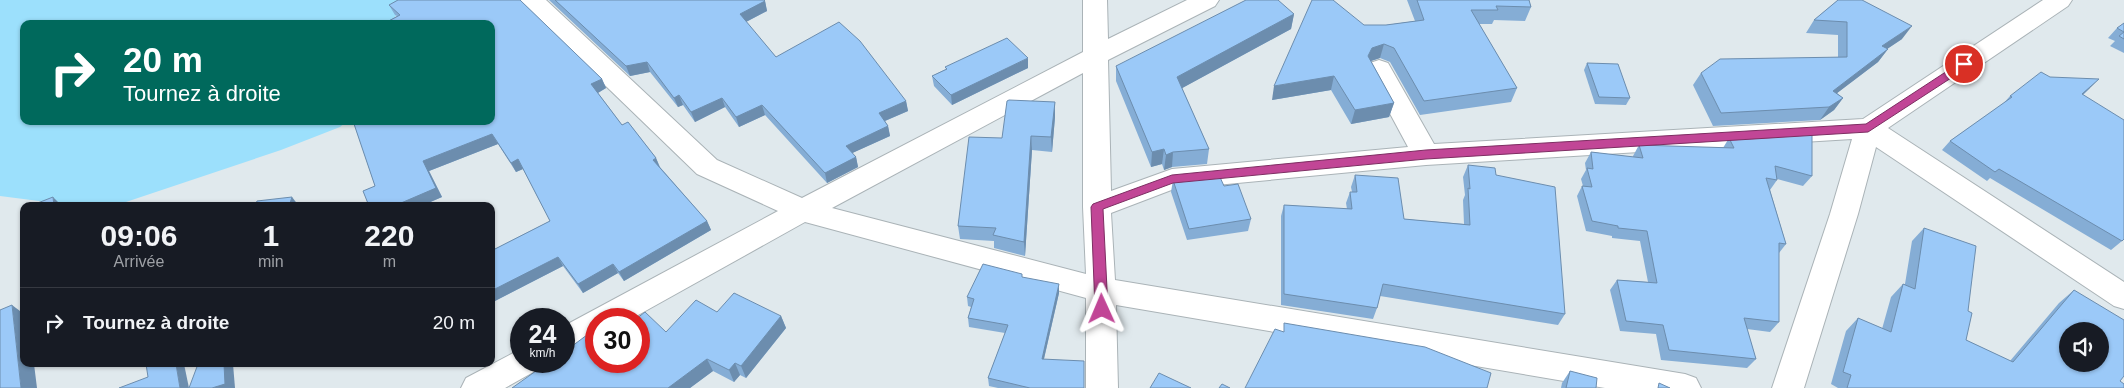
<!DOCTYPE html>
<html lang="fr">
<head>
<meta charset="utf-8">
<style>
	:root { --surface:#171b24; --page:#242831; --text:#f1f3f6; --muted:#9ea1a6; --line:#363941 }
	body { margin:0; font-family:Helvetica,sans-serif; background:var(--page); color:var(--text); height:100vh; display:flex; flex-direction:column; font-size:19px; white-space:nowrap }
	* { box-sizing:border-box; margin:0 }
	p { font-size:16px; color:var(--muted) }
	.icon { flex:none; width:28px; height:28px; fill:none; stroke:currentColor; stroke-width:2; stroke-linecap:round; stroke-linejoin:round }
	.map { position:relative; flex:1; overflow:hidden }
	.side { position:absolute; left:20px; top:202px; width:475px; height:165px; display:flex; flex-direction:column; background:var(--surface); border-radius:10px; box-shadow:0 1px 4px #0004 }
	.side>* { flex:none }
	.top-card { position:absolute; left:20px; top:20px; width:475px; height:105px; border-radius:10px; box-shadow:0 1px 4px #0004; background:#00695c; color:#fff; overflow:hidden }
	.tools { position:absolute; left:2059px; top:322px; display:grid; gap:10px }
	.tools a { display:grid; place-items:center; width:50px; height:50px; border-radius:50%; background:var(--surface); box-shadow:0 1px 4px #0004; font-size:25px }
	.speed { position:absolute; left:510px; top:308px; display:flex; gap:10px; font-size:25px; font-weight:700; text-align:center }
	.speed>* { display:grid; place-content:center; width:65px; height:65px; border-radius:50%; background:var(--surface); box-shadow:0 1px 4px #0004; line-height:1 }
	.speed small { font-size:12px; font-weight:400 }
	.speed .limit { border:8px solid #d22; background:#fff; color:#111 }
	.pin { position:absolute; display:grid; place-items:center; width:42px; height:42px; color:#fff; margin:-21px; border:2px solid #fff; border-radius:50%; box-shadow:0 1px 5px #0007 }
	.me { position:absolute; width:55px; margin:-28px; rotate:359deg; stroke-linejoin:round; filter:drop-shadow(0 0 4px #0008) }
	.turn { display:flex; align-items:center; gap:18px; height:105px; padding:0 20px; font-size:22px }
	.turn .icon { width:65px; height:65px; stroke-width:2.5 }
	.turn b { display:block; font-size:35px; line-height:42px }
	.eta { display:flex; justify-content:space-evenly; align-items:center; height:85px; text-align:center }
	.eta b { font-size:30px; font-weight:800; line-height:35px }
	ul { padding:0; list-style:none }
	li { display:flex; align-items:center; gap:15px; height:70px; padding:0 20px; border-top:1px solid var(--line) }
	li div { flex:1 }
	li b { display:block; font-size:19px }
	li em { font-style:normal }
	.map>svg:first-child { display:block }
	.green { fill:#9ce0fc }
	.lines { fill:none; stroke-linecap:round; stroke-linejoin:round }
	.minor-casing { stroke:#aab3b7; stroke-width:2 }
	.minor { fill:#fff; fill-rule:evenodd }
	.wall { fill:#85add5 }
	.shaded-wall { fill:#6c8dae }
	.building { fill:#9bc9f8; stroke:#6c8dae; fill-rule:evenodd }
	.route { fill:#c14696; stroke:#7d2e62 }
</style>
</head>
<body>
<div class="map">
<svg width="2124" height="388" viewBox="0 0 2124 388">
	<rect width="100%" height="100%" fill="#e0e9ed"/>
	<path class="green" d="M0,0H405L407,2L389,24H24V121H347L340,127L281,150L114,206H78L0,196Z"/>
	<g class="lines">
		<defs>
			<g id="minor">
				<path d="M519,0H546L717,160L802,198L1083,52V0H1107L1108,39L1187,0H1219L1215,6L1108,60L1111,191L1172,169L1408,147L1366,69L1370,63L1379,60L1388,63L1434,144L1863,119L2043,0H2072L2068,6L1888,128L2124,282V309L2114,306L1876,147L1858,214L1804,388H1772L1830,214L1852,139L1426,165L1174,189L1111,213L1115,280L1685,374L1696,378L1701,388H1605L1116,305L1118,388H1086V298L805,222L631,319H596V338L564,354V326L778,211L697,174L523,6ZM1083,73V207L1086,274L832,208Z"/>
				<path d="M521,349V361H541L537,370L505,388H461L466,378Z"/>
			</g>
		</defs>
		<use href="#minor" class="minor-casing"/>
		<use href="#minor" class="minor"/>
	</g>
	<g class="wall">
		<path d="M398,0H520L602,79L606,88L598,93L622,125L628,122L656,158L660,167L707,221L711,230L624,281L618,273L583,293L563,266L491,303V248L493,250L550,221L523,169L516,172L498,144L429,171L442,197L421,206H369L363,191L375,186L353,121H398L400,124L408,121H491V24H383L397,16L395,15L389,5Z"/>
		<path d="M549,0H764L765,1L767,11L746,22L776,57L906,101L908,111L885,121L888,126L890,136L852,153L856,157L858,167L827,183L765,115L739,127L725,107L695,122L683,105L678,107L650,72L630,76Z"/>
		<path d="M1407,0H1529L1531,7L1525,21L1494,20L1492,24H1479L1517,88L1511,102L1420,115L1390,62L1380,58L1371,61L1394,103L1389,117L1351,124L1331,90L1272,100L1364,25H1386L1415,21Z"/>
		<path d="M1838,0L1902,39L1887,49H1888L1878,62L1837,93L1843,98L1834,110L1820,120L1713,126L1693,85L1701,73L1838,57V35L1806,33L1814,20Z"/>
		<path d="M1294,14L1291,29L1182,88L1209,149L1207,164L1172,167L1164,170L1162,164L1151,167L1116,81V66Z"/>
		<path d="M2124,23V53L2110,46L2115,41L2108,38L2117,28Z"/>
		<path d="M1587,63L1630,98L1626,105L1595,104L1584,70Z"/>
		<path d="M945,67L1028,68L952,105L934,86L932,76L946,69Z"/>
		<path d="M2050,77L2090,88L2083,95L2122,241L2111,250L1990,178L1987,181L1942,150L1950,141L2003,104L2010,96Z"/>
		<path d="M1055,102V117L1052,152L1032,150L1025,256L994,248V241L960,239L958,226L1002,138Z"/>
		<path d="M1729,138L1812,176L1803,186L1777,179V180L1770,190L1786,244L1779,253V322L1770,332L1747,329L1756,359L1747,368L1661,360L1656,334L1620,331L1610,290L1617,280L1648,282L1640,241L1612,238V236L1586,231L1577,196L1582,186H1583L1581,179L1586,170L1585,163L1591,152L1633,157V156L1639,145L1723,148Z"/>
		<path d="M1468,165L1496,175L1565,314L1558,325L1380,296L1377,308L1373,319L1281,305V216L1284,205L1347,209L1346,203L1350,192H1352L1351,187L1355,175L1404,219L1464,224L1463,200L1465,195L1463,177Z"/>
		<path d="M1173,180L1224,186L1251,219L1248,231L1187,240L1171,192Z"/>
		<path d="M1924,228L1968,311L1966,340L2010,361L2059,303L2074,290L2124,388H1838L1831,384L1846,331L1858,318L1882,329L1891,297L1903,284H1905L1912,241Z"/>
		<path d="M1022,278L1059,293L1044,359L1084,388H998L989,386L988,378L1005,333L969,327L968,318L971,307L968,306L967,297Z"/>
		<path d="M717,312L781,316L786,328L746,378L740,375L734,382L713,371L690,388H512L596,361Z"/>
		<path d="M1570,371L1596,388H1561L1562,383Z"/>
	</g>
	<g class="shaded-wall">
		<path d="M765,1L767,11L742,24L740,14Z"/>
		<path d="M1294,14L1291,29L1175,92L1177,77Z"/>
		<path d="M1912,26L1902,39L1872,59L1882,46Z"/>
		<path d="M1384,44L1380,58L1368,62V56L1372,48Z"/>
		<path d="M1888,49L1878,62L1824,103L1833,91Z"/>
		<path d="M1028,58V68L952,105L951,95Z"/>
		<path d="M647,62L650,72L630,76L626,66Z"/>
		<path d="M1334,76L1331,90L1272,100L1274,86Z"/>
		<path d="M602,79L606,88L596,94L591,84Z"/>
		<path d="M2099,79L2090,88L2073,103L2082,94Z"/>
		<path d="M679,95L683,105L678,107L674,98Z"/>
		<path d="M722,98L725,107L695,122L691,112Z"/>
		<path d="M1843,98L1834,110L1820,120L1829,107Z"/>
		<path d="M906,101L908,111L880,123L879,113Z"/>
		<path d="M1055,102V117L1052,152L1051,137Z"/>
		<path d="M1394,103L1389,117L1351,124L1355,110Z"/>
		<path d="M762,105L765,115L739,127L736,117Z"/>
		<path d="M888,126L890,136L848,155L846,146Z"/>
		<path d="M492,134L498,144L429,171L442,197L421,206H394L423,161Z"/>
		<path d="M1031,136L1032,150L1025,256L1024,242Z"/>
		<path d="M1164,149L1162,164L1151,167L1152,152Z"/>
		<path d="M1173,152L1172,167L1164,170L1166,155Z"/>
		<path d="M856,157L858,167L827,183L825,173Z"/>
		<path d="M656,158L660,168L653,160Z"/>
		<path d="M518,159L523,169L516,172L511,163Z"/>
		<path d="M53,197L60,204V206H54Z"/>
		<path d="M292,197L299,206H289Z"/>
		<path d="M707,221L711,230L624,281L619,272Z"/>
		<path d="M558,257L563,266L491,303V291Z"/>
		<path d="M613,264L618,273L583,293L578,284Z"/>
		<path d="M1059,284V293L1042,367V359Z"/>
		<path d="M12,305L24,314V364H34L37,388H21Z"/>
		<path d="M781,316L786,328L746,378L741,366Z"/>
		<path d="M707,359L713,371L690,388H668Z"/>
		<path d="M735,363L740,375L734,382L729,370Z"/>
		<path d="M176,364H184L189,388H180Z"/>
		<path d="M224,364H233L235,388H212Z"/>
		<path d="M441,364H450L444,367Z"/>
	</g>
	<g class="building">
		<path d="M398,0H520L602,79L591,84L622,125L628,122L656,158L653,160L707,221L619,272L613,264L578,284L558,257L491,291V248L493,250L550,221L518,159L511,163L492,134L423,161L436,188L394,206H369L363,191L375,186L353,121H398L400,124L408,121H491V24H383L400,15L389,5Z"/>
		<path d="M555,0H764L765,1L740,14L776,57L839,22L860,41L906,101L879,113L888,126L846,146L856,157L825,173L762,105L736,117L722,98L691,112L679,95L674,98L647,62L626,66Z"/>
		<path d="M1246,0H1278L1294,14L1177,77L1209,149L1173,152L1166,155L1164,149L1152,152L1116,66Z"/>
		<path d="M1312,0H1333L1364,25H1386L1424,20L1417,0H1529L1531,7L1496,6L1498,10H1471L1517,88L1424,101L1394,48L1384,44L1372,48L1368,56L1394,103L1355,110L1334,76L1274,86Z"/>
		<path d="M1838,0H1862L1912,26L1882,46L1888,49L1833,91L1843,98L1829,107L1721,113L1701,73L1720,59L1847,57V22L1814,20Z"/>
		<path d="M2124,23V39L2119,36L2124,32L2117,28Z"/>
		<path d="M1007,38L1028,58L951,95L932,76L947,69L945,67Z"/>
		<path d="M1587,63L1618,64L1630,98L1599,97Z"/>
		<path d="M2041,72L2050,77L2099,79L2082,94L2124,120V239L2122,241L1999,169L1995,172L1950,141L2012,97L2010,96Z"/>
		<path d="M1009,100L1055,102L1051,137L1031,136L1024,242L993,235L996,228L958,226L969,137L1002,138L1007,101Z"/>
		<path d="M1812,133V176L1775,166L1777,180L1766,178L1786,244L1779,243V322L1744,318L1756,359L1669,350L1663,325L1626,321L1617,280L1657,283L1647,231L1618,228V226L1592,221L1582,186L1592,187L1587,168L1593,169L1591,152L1643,158L1639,145L1734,148L1729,138Z"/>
		<path d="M1468,165L1495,168L1496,175L1555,187L1565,314L1383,284L1377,308L1284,294V205L1352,209L1350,192H1357L1355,175L1398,178L1404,219L1470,225L1468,188L1470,189Z"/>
		<path d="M1219,175L1224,186L1238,184L1251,219L1189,229L1173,180Z"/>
		<path d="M53,197L54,206H30Z"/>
		<path d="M292,197L289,206H255L257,201Z"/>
		<path d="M1924,228L1976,246L1968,311L1972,313L1966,340L2013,362L2074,290L2124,320V376L2120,381L2124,384V388H1847L1851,375L1843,372L1858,318L1891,332L1903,284L1915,289ZM2068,331H2100V364H2068Z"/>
		<path d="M983,264L1022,274V277L1059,284L1042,359L1084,361V388H1030L988,378L1008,325L968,318L974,299L967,297Z"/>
		<path d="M734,293L781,316L741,366L735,363L729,370L707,359L668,388H512L550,361H564V352L591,332L596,337V361H639V319H636L645,312L666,332L696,300L717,312Z"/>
		<path d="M12,305L21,388H0V310Z"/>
		<path d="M1284,323L1425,347L1491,373L1487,388H1245L1275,329L1284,332Z"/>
		<path d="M146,364H176L180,388H119L148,377Z"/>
		<path d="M198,364H224L225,384L212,388H189Z"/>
		<path d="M1570,371L1597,378L1596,388H1566Z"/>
		<path d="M1159,373L1191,388H1150Z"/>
		<path d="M1659,383L1670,388H1658Z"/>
		<path d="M1222,384L1230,388H1219Z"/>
	</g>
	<path class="route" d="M1964,60L1969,64L1968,67L1868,132L1426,159L1173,183L1103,209L1108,309L1106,313L1102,315L1097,313L1095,309L1091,207L1093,204L1172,175L1426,150L1866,124Z"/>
</svg>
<div class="tools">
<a><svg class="icon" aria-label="sound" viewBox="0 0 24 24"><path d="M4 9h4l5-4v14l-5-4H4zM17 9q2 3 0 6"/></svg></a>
</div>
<div class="speed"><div>24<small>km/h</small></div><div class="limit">30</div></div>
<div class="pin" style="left:1964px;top:64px;background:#d93025"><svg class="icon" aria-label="arrive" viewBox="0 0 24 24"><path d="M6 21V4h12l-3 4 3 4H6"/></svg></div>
<svg class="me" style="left:1102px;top:309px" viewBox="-20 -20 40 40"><path d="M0-17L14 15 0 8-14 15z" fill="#c14696" stroke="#fff" stroke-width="4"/></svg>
<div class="top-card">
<div class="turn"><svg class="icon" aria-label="right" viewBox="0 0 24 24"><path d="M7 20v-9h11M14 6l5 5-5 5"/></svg><div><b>20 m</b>Tournez à droite</div></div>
</div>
<section class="side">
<div class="eta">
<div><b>09:06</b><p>Arrivée</p></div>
<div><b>1</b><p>min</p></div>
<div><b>220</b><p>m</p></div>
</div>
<ul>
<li><svg class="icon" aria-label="right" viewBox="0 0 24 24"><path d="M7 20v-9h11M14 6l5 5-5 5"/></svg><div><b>Tournez à droite</b></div><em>20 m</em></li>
</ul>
</section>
</div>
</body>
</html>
